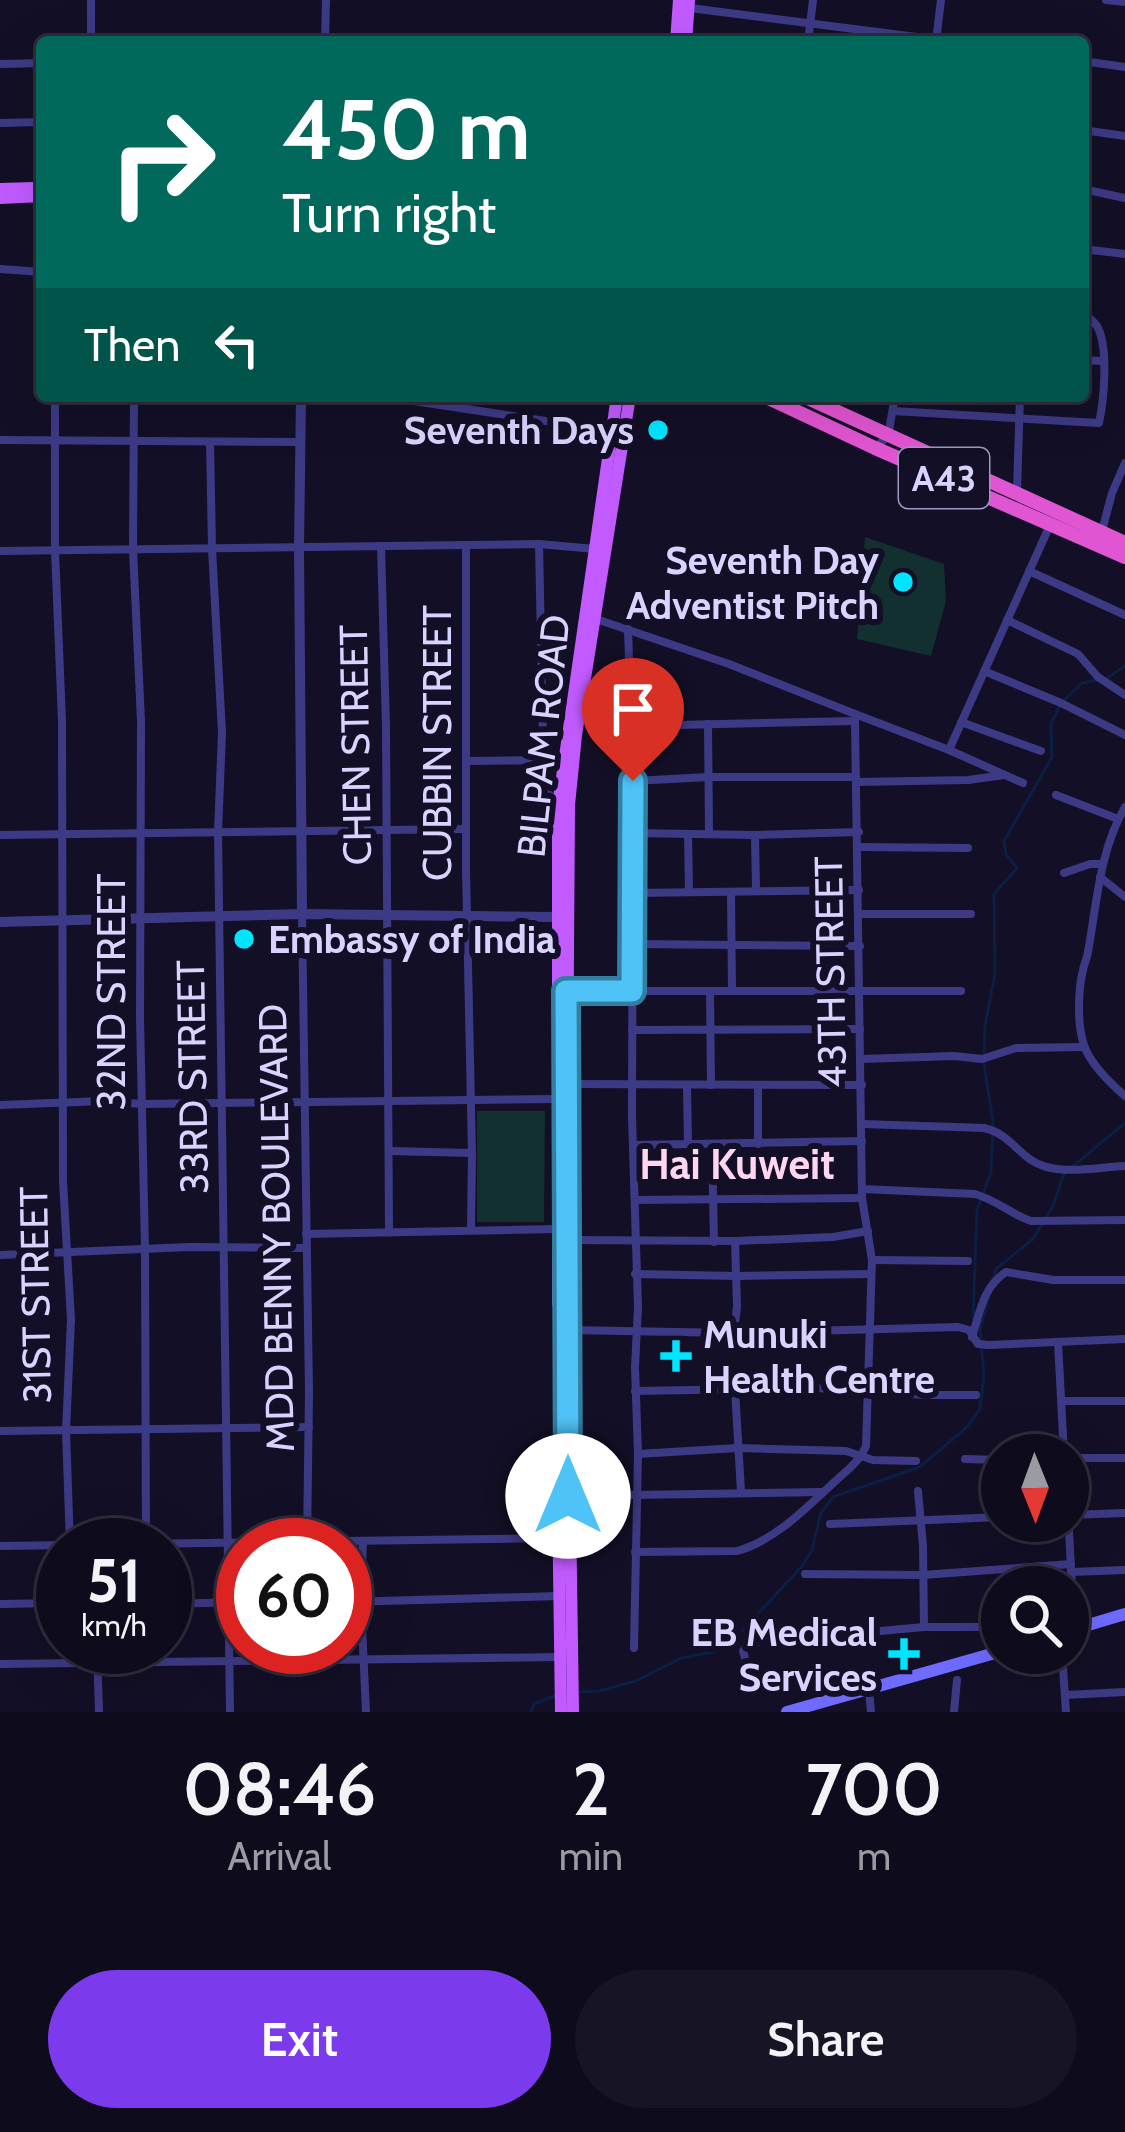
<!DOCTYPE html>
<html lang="en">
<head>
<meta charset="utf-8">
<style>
	:root { --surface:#0e0b1c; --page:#171425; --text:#f1f3f6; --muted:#9b9ba3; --line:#2e2b3b; --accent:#7c3aed }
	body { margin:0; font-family:Cabin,sans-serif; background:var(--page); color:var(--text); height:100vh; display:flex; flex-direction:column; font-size:45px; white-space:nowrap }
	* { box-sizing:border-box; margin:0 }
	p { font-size:39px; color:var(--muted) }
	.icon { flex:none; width:66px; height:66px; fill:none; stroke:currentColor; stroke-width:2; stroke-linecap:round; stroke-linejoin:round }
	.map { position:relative; height:1712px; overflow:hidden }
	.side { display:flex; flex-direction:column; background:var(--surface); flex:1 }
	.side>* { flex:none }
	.banner { position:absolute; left:36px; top:36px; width:1053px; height:366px; border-radius:12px; box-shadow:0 12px 48px #0002,0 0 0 3px var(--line); background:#00695c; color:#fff; overflow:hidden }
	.needle { width:78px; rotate:179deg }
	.fabs { position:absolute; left:981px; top:1434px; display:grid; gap:24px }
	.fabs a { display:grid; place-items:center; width:108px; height:108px; border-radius:50%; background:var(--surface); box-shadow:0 12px 48px #0002,0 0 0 3px var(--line); font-size:60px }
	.speed { position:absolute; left:36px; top:1518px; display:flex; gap:24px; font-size:60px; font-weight:700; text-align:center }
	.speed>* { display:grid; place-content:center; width:156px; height:156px; border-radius:50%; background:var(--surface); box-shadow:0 12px 48px #0002,0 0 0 3px var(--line); line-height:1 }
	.speed small { font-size:30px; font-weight:400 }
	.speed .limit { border:18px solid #d22; background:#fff; color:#111 }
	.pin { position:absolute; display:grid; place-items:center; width:102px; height:102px; color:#fff; margin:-123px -51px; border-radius:50% 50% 50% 0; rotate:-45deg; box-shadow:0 0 12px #0007 }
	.pin .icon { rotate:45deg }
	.me { position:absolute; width:132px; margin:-66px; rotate:0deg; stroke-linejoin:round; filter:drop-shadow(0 0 9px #0008) }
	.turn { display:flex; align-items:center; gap:42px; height:252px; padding:0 48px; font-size:54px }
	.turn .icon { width:156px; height:156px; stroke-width:2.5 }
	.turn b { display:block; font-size:84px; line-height:102px }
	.then { display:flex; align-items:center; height:114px; padding:0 48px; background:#0003; gap:24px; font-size:45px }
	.eta { display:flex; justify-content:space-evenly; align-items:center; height:204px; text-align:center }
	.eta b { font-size:72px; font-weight:600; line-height:84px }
	.cta { display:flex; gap:24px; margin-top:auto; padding:24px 48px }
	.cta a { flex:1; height:138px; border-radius:72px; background:var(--accent); color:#fff; font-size:48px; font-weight:600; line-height:138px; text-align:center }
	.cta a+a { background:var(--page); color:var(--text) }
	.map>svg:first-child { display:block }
	.grass { fill:#12302f }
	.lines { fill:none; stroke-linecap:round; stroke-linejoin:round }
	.stream { stroke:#0a1f44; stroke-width:3 }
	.minor { stroke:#3d3a85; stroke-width:8 }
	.tertiary { stroke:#3d3a85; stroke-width:10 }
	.secondary { stroke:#6f6bff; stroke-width:12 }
	.primary { stroke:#c25bff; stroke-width:12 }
	.trunk { stroke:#e055d1; stroke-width:14 }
	.route-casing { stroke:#337fa1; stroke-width:30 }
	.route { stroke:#4fc3f7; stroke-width:21 }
	.poi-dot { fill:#00e5ff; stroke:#130f26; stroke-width:4.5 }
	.labels { text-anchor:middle; stroke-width:12; stroke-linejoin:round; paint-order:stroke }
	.shield { fill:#130f26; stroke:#9e99be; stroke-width:3 }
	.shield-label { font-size:36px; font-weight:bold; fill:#d9d4ff }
	.poi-label { font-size:39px; font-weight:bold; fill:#d9d4ff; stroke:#130f26; text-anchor:end }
	.street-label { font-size:39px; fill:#d9d4ff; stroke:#130f26 }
	.neighbourhood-label { font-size:42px; font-weight:bold; fill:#ffd6f0; stroke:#130f26 }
</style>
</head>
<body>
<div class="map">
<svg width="1125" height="1712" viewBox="0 0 1125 1712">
	<rect width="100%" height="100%" fill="#130f26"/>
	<g class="grass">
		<path d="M865,537L944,564L946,601L931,656L857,639Z"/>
		<path d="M477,1111H545L544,1222H477Z"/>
	</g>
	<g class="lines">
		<g class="stream">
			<path d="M1107,678L1125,666"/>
			<path d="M984,1053L985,1026L995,974L994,894L1017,868L1006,854L1004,841L1052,757L1051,725L1061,703L1082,683L1097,680"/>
			<path d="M1071,1168L1125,1123"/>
			<path d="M994,1277L996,1269L1033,1239L1053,1206L1064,1174"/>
			<path d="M973,1319L977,1210L991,1172L993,1122L984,1063"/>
			<path d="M578,1692L599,1691L636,1681L681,1658L714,1652L733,1641L802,1566L812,1550L821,1513L833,1497L920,1467L967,1427L980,1409L984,1376L980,1329L989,1298"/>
			<path d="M531,1712L534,1704L557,1695"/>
		</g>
		<g class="minor">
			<path d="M91,0V42"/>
			<path d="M1106,0L1125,2"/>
			<path d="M690,8L956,42"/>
			<path d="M936,41L941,0"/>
			<path d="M325,42L326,0"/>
			<path d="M808,42L813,0"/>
			<path d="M1083,61L1125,67"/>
			<path d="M0,64L42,63"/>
			<path d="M0,123L42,122"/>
			<path d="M1083,130L1125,136"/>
			<path d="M1083,189L1125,198"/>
			<path d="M1083,249L1125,254"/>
			<path d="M0,269L42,272"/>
			<path d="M1083,360L1102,361"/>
			<path d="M55,396V551L62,721L63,1181L71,1320L66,1431L70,1545"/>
			<path d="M134,396L133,549L141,721L140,1018L145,1249L146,1544"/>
			<path d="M381,396L611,431"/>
			<path d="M893,411L1099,423C1104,400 1109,347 1097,326C1094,322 1087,316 1083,313"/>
			<path d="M0,440L300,442"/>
			<path d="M210,442L212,548L222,733L218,832L230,1712"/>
			<path d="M875,448L888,436L895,396"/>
			<path d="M1017,491L1020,396"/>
			<path d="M1102,531L1112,493L1125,463"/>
			<path d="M539,544L544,788L558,805"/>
			<path d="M466,545V870L472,1153L471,1229"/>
			<path d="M381,546L386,727L389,1232"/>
			<path d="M0,551L466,545L539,544L595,549"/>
			<path d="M1029,571L1125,615"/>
			<path d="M593,618L729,664L855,714V721"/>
			<path d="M1007,620L1078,654L1098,677L1125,695"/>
			<path d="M628,629L633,781L632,1117L638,1307L635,1367L638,1454L634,1648"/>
			<path d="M984,671L1061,703L1125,735"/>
			<path d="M855,714L949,750L1023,783"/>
			<path d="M961,722L1041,751"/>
			<path d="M708,724L709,832"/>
			<path d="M632,726L855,721"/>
			<path d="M949,750L1050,525"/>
			<path d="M468,761L544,760"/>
			<path d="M633,781L708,777H856"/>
			<path d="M857,782L968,780L1004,775"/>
			<path d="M1056,795L1118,819"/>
			<path d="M1125,807C1099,852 1097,903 1088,952C1087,959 1084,964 1083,970C1078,990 1077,1025 1084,1045C1090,1064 1110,1083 1125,1096"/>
			<path d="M633,833L755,835L859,832"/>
			<path d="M688,834L689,891"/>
			<path d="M0,835L466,829"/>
			<path d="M755,835L756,889"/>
			<path d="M859,847L968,848"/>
			<path d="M1064,873L1090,864H1102"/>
			<path d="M1100,877L1125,897"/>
			<path d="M634,893L859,890"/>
			<path d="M731,893L732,991"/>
			<path d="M302,914L309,1393L307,1542"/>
			<path d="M859,914H971"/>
			<path d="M632,944L860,946"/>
			<path d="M566,991H961"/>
			<path d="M710,991L711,1085"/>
			<path d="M632,1030L860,1029"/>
			<path d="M861,1059L954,1056L982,1059L1016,1048L1084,1047"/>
			<path d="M567,1084L862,1085"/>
			<path d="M687,1086L688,1144"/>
			<path d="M758,1086V1144"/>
			<path d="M0,1105L104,1101L141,1104L557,1099"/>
			<path d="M862,1124L984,1128C1006,1133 1014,1148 1031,1160C1055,1177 1097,1167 1125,1166"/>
			<path d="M633,1145L862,1141"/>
			<path d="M712,1145L714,1242"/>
			<path d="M390,1151L472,1153"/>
			<path d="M862,1189L975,1194C996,1200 1011,1214 1031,1221L1125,1220"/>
			<path d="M635,1200L862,1198"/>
			<path d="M306,1234L556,1229"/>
			<path d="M566,1240L735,1241L833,1237L868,1231"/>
			<path d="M0,1255L189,1247L306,1248"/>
			<path d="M872,1260L968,1261"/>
			<path d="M635,1274L736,1276L871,1274"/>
			<path d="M567,1330L734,1333L958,1327L969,1330L978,1344L988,1345L1125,1339"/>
			<path d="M734,1333L737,1306L735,1241"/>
			<path d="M972,1337C980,1312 983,1287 1006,1272L1053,1280H1125"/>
			<path d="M1058,1342L1064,1455"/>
			<path d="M735,1389L741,1492"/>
			<path d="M635,1391L817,1388L925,1395H976"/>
			<path d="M1062,1401H1125"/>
			<path d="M0,1431L309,1427"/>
			<path d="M638,1454L737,1448L846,1451L873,1460L916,1461"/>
			<path d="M1068,1458H1125"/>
			<path d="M965,1459L1002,1460"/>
			<path d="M918,1491L923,1546L924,1627"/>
			<path d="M566,1496L821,1492"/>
			<path d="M1068,1511L1074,1628"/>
			<path d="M1068,1515L1125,1513"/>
			<path d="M830,1524L1002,1517"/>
			<path d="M363,1541L361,1603L366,1712"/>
			<path d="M0,1546L558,1538"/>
			<path d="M635,1552L737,1551C781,1539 816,1497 850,1468L861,1456L866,1446L872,1260L862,1198L855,721"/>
			<path d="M1071,1572L1125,1570"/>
			<path d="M805,1574L923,1575L1071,1564"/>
			<path d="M345,1602L559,1596"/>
			<path d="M0,1604L63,1603"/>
			<path d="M165,1604L243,1602"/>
			<path d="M97,1647L99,1712"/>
			<path d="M1062,1653L1066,1712"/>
			<path d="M0,1664L560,1657"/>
			<path d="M751,1680L743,1651L748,1643L924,1627H1002"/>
			<path d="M869,1690L871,1712"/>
			<path d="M1065,1695L1125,1692"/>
			<path d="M954,1712L957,1680"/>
		</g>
		<g class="tertiary">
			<path d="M301,396L299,547L302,914"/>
			<path d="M0,922L302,914L558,917"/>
		</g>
		<g class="secondary">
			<path d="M1068,1631L1125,1614"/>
			<path d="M787,1712L1002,1651"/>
		</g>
		<g class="primary">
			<path d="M676,42L679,0"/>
			<path d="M686,42L689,0"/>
			<path d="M0,189L35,188"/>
			<path d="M0,198L42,196"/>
			<path d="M558,1303V805L617,396"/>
			<path d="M560,1443L558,1496L561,1712"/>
			<path d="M573,1712L566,1240L569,805L576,735L630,396"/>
		</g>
		<g class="trunk">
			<path d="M764,396L875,448L1125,557"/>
			<path d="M803,396L1125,543"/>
		</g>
	</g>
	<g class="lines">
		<defs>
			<path id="route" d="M568,1496L566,991H632L633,781"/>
		</defs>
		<use href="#route" class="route-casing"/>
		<use href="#route" class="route"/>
	</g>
	<g class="poi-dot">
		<circle cx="658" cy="430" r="12"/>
		<circle cx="903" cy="582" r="12"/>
		<circle cx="244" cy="939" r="12"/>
		<path d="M670 1338h12v12h12v12h-12v12h-12v-12h-12v-12h12z"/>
		<path d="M898 1636h12v12h12v12h-12v12h-12v-12h-12v-12h12z"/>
	</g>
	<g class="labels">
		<rect class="shield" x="899" y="448" width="90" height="60" rx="9"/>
		<g class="shield-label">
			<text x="944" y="491">A43</text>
		</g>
		<g class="poi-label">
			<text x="634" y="444">Seventh Days</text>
			<text x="879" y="574">Seventh Day<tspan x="879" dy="45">Adventist Pitch</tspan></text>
			<text x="268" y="953" text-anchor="start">Embassy of India</text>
			<text x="703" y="1348" text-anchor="start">Munuki<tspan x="703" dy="45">Health Centre</tspan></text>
			<text x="877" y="1646">EB Medical<tspan x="877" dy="45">Services</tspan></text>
		</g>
		<g class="street-label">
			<text transform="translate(543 736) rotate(-84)" y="14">BILPAM ROAD</text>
			<text transform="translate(437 743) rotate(-90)" y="14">CUBBIN STREET</text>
			<text transform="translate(355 745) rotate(-91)" y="14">CHEN STREET</text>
			<text transform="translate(830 972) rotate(-91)" y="14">43TH STREET</text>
			<text transform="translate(111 992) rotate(-90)" y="14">32ND STREET</text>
			<text transform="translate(192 1077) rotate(-91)" y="14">33RD STREET</text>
			<text transform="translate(276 1228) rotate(-91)" y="14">MDD BENNY BOULEVARD</text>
			<text transform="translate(35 1295) rotate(-91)" y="14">31ST STREET</text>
		</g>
		<g class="neighbourhood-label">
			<text x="737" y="1179">Hai Kuweit</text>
		</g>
	</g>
</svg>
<div class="fabs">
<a><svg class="needle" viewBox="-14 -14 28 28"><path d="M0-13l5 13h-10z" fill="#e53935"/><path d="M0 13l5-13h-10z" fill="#9b9ba3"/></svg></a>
<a><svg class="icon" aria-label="search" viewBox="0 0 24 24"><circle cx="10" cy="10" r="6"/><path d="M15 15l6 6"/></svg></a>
</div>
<div class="speed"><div>51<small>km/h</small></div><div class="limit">60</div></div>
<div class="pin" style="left:633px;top:781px;background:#d93025"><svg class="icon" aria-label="arrive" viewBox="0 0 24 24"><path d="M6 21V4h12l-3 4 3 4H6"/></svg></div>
<svg class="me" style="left:568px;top:1496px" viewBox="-20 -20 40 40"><circle r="19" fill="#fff"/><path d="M0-13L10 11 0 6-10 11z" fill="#4fc3f7"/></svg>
<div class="banner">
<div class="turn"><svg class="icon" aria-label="right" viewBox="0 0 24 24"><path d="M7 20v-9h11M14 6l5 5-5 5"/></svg><div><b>450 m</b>Turn right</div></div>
<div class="then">Then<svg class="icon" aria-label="left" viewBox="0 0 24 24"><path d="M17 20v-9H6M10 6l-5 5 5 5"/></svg></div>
</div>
</div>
<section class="side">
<div class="eta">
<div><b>08:46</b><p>Arrival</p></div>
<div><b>2</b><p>min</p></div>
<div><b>700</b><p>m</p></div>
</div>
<div class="cta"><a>Exit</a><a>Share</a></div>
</section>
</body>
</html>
